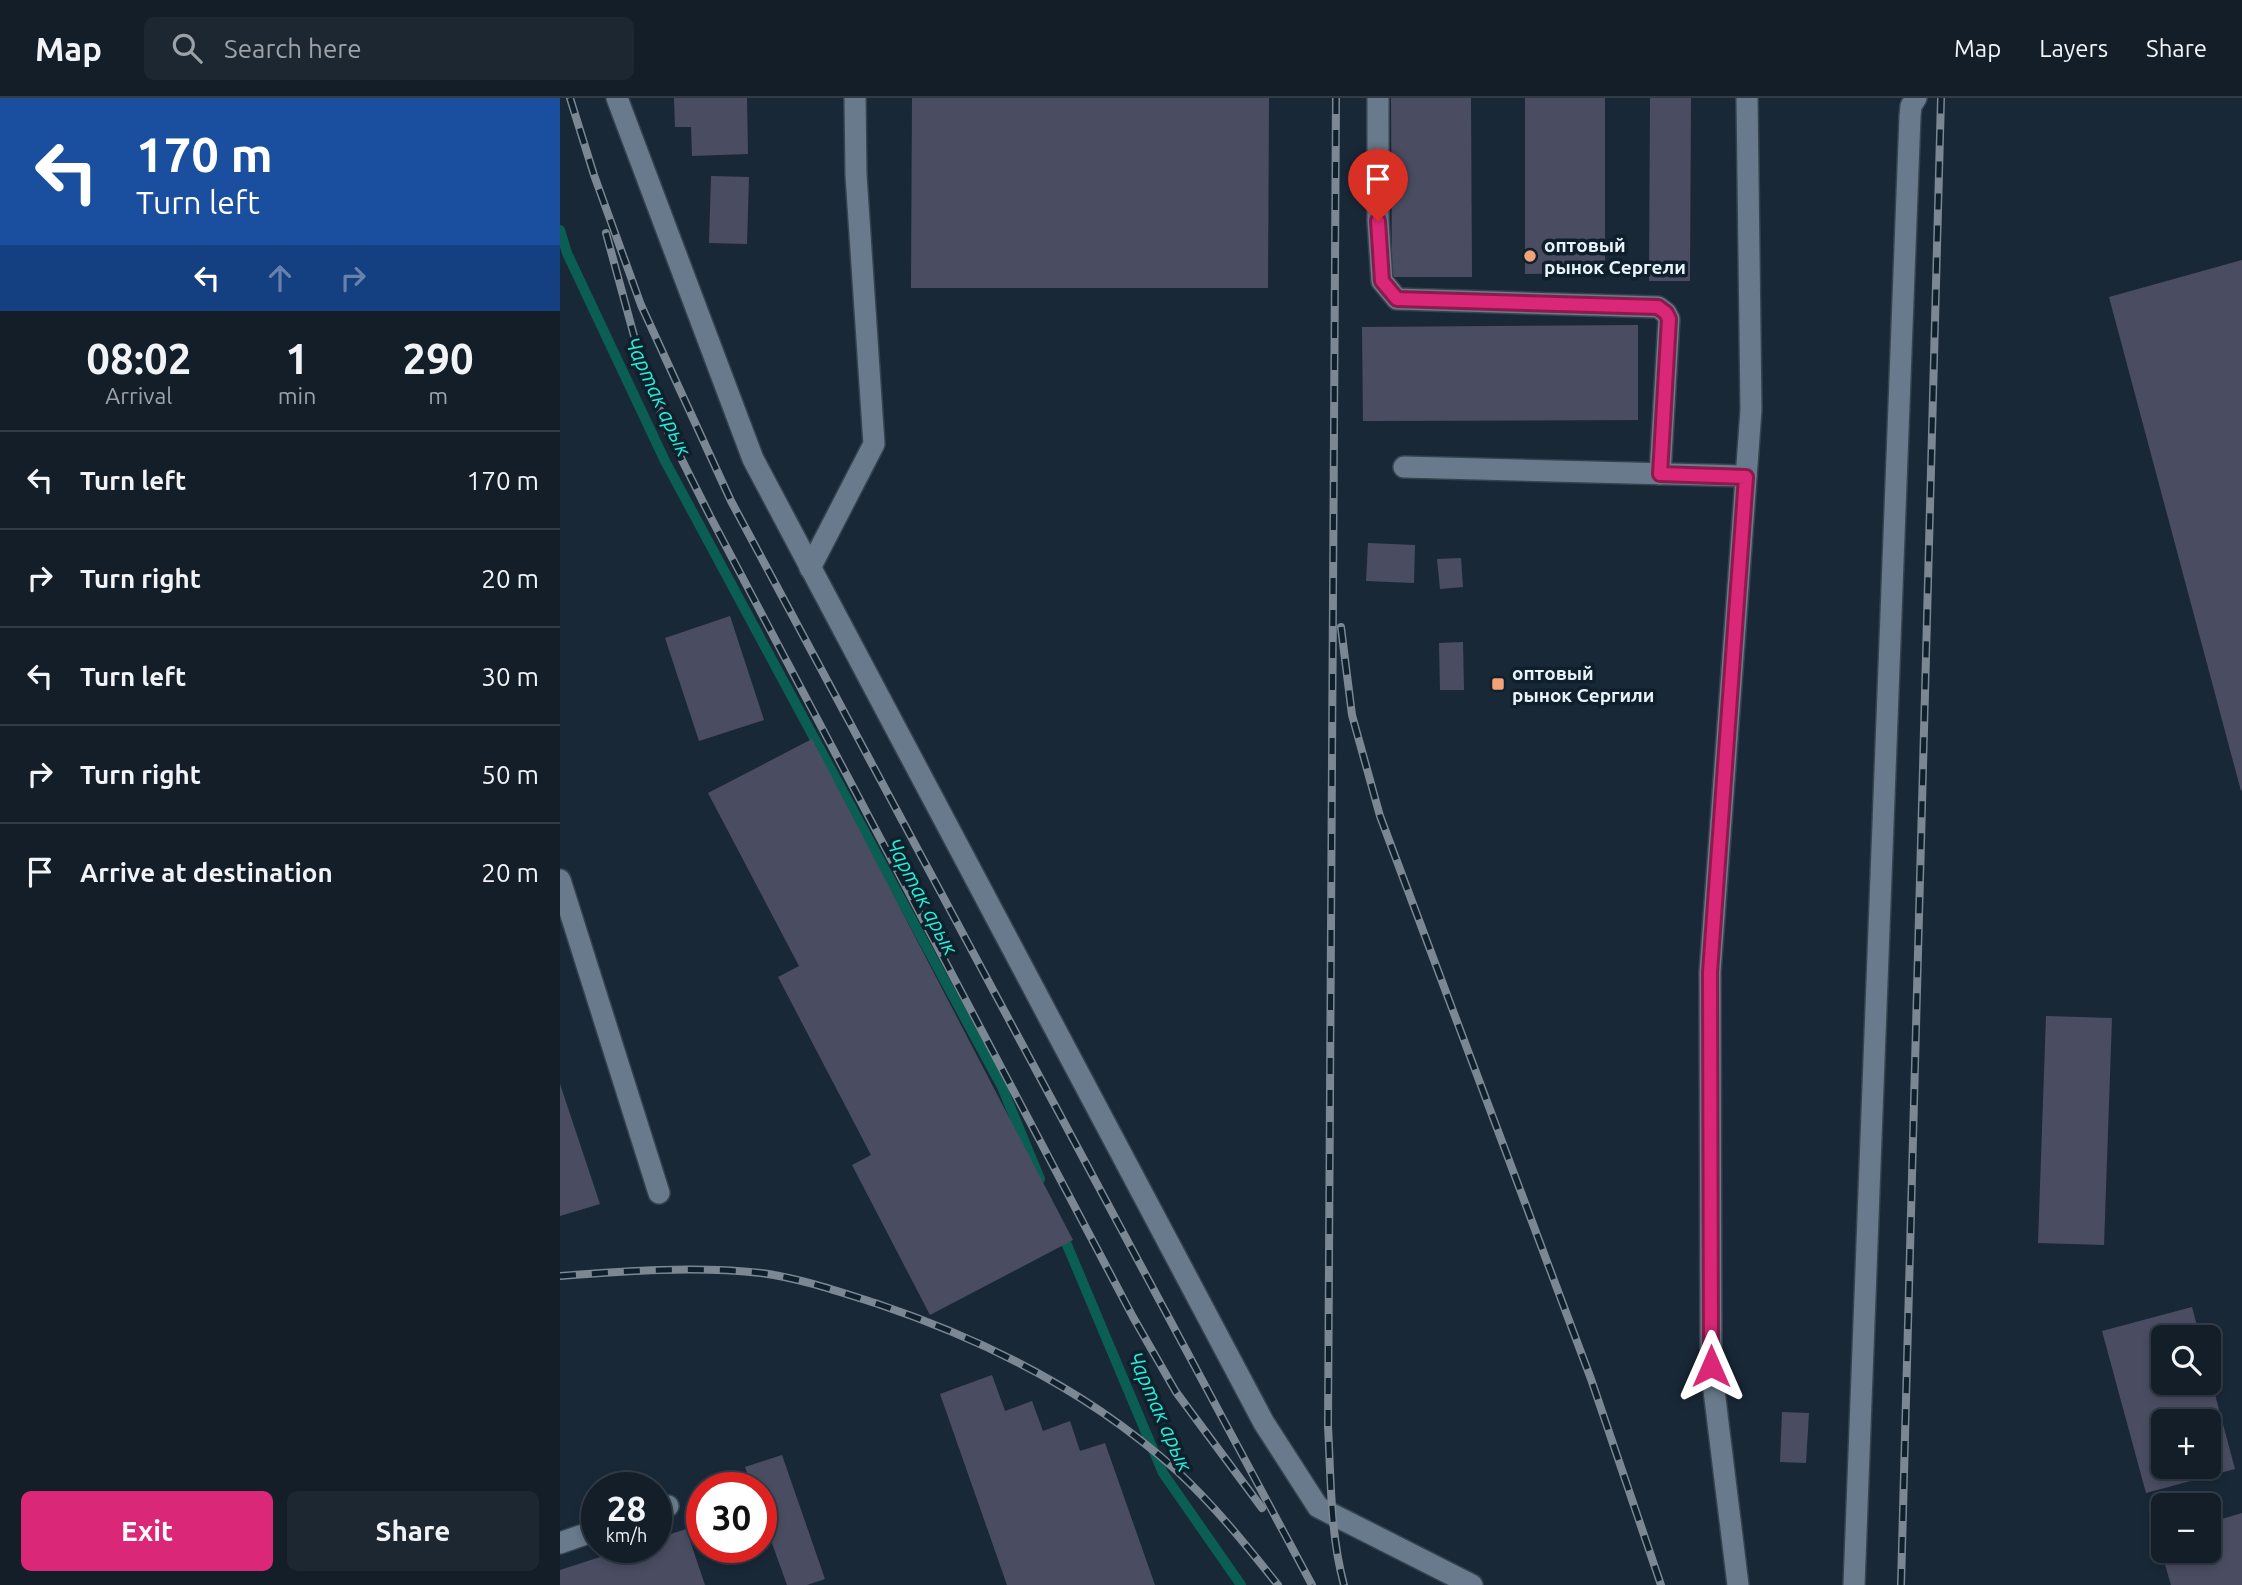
<!DOCTYPE html>
<html lang="en">
<head>
<meta charset="utf-8">
<style>
	:root { --surface:#131e29; --page:#1c2731; --text:#f1f3f6; --muted:#9da2a8; --line:#323c46; --accent:#db2777 }
	body { margin:0; font-family:Ubuntu,sans-serif; background:var(--page); color:var(--text); height:100vh; display:flex; flex-direction:column; font-size:26px; white-space:nowrap }
	* { box-sizing:border-box; margin:0 }
	p { font-size:23px; color:var(--muted) }
	.icon { flex:none; width:38px; height:38px; fill:none; stroke:currentColor; stroke-width:2; stroke-linecap:round; stroke-linejoin:round }
	.map { position:relative; flex:1; overflow:hidden }
	.drawer { display:flex; flex-direction:column; background:var(--surface); width:560px }
	.drawer>* { flex:none }
	.top-card { background:#1a4fa0; color:#fff; overflow:hidden }
	.buttons { position:absolute; left:1591px; top:1227px; display:grid; gap:14px }
	.buttons a { display:grid; place-items:center; width:70px; height:70px; border-radius:10px; background:var(--surface); box-shadow:0 4px 10px #0003,0 0 0 2px var(--line); font-size:35px }
	.speed { position:absolute; left:21px; top:1374px; display:flex; gap:14px; font-size:35px; font-weight:700; text-align:center }
	.speed>* { display:grid; place-content:center; width:91px; height:91px; border-radius:50%; background:var(--surface); box-shadow:0 4px 10px #0003,0 0 0 2px var(--line); line-height:1 }
	.speed small { font-size:18px; font-weight:400 }
	.speed .limit { border:10px solid #d22; background:#fff; color:#111 }
	.pin { position:absolute; display:grid; place-items:center; width:60px; height:60px; color:#fff; margin:-72px -30px; border-radius:50% 50% 50% 0; rotate:-45deg; box-shadow:0 0 7px #0007 }
	.pin .icon { rotate:45deg }
	.me { position:absolute; width:77px; margin:-38px; rotate:0deg; stroke-linejoin:round; filter:drop-shadow(0 0 5px #0008) }
	.turn { display:flex; align-items:center; gap:24px; height:147px; padding:0 21px; font-size:32px }
	.turn .icon { width:91px; height:91px; stroke-width:2.5 }
	.turn b { display:block; font-size:49px; line-height:60px }
	.lanes { display:flex; align-items:center; height:66px; padding:0 21px; background:#0003; justify-content:center; gap:35px; direction:ltr }
	.lanes .off { opacity:.35 }
	.eta { display:flex; justify-content:space-evenly; align-items:center; height:119px; text-align:center }
	.eta b { font-size:42px; font-weight:700; line-height:49px }
	.button { display:flex; gap:14px; margin-top:auto; padding:14px 21px }
	.button a { flex:1; height:80px; border-radius:10px; background:var(--accent); color:#fff; font-size:28px; font-weight:700; line-height:80px; text-align:center }
	.button a+a { background:var(--page); color:var(--text) }
	ul { padding:0; list-style:none }
	li { display:flex; align-items:center; gap:21px; height:98px; padding:0 21px; border-top:2px solid var(--line) }
	li div { flex:1 }
	li b { display:block; font-size:26px }
	li em { font-style:normal }
	header { display:flex; align-items:center; gap:42px; box-sizing:border-box; height:98px; padding:0 35px; background:var(--surface); border-bottom:2px solid var(--line) }
	header strong { font-size:33px }
	nav { display:flex; gap:38px; margin-inline-start:auto; font-size:24px }
	.search { width:490px; height:63px; background:var(--page); display:flex; align-items:center; gap:18px; box-sizing:border-box; padding:0 24px; border-radius:10px; color:var(--muted); font-size:26px }
	main { display:flex; flex:1; min-height:0 }
	.map>svg:first-child { display:block }
	.lines { fill:none; stroke-linecap:round; stroke-linejoin:round }
	.stream { stroke:#0b5e53; stroke-width:10 }
	.building { fill:#4a4d61; fill-rule:evenodd }
	.minor-casing { stroke:#36434f; stroke-width:24 }
	.minor { stroke:#687a8b; stroke-width:21 }
	.rail-casing { stroke:#7b8894; stroke-width:8 }
	.rail { stroke:#0f1f2c; stroke-width:5; stroke-dasharray:16; stroke-linecap:butt }
	.route-casing { stroke:#8e194d; stroke-width:18 }
	.route { stroke:#db2777; stroke-width:12 }
	.poi-dot { fill:#efa377; stroke:#0f1f2c; stroke-width:2.5 }
	.labels { text-anchor:middle; stroke-width:7; stroke-linejoin:round; paint-order:stroke }
	.poi-label { font-size:19px; font-weight:bold; fill:#e8f3fc; stroke:#0f1f2c; text-anchor:start }
	.water-label { font-size:21px; font-style:italic; fill:#1df6dd; stroke:#0f1f2c }
</style>
</head>
<body>
<header>
<strong>Map</strong>
<div class="search"><svg class="icon" aria-label="search" viewBox="0 0 24 24"><circle cx="10" cy="10" r="6"/><path d="M15 15l6 6"/></svg>Search here</div>
<nav><a>Map</a><a>Layers</a><a>Share</a></nav>
</header>
<main>
<section class="drawer">
<div class="top-card">
<div class="turn"><svg class="icon" aria-label="left" viewBox="0 0 24 24"><path d="M17 20v-9H6M10 6l-5 5 5 5"/></svg><div><b>170 m</b>Turn left</div></div>
<div class="lanes"><svg class="icon" aria-label="left" viewBox="0 0 24 24"><path d="M17 20v-9H6M10 6l-5 5 5 5"/></svg><svg class="icon off" aria-label="ahead" viewBox="0 0 24 24"><path d="M12 20V5M6 11l6-6 6 6"/></svg><svg class="icon off" aria-label="right" viewBox="0 0 24 24"><path d="M7 20v-9h11M14 6l5 5-5 5"/></svg></div>
</div>
<div class="eta">
<div><b>08:02</b><p>Arrival</p></div>
<div><b>1</b><p>min</p></div>
<div><b>290</b><p>m</p></div>
</div>
<ul>
<li><svg class="icon" aria-label="left" viewBox="0 0 24 24"><path d="M17 20v-9H6M10 6l-5 5 5 5"/></svg><div><b>Turn left</b></div><em>170 m</em></li>
<li><svg class="icon" aria-label="right" viewBox="0 0 24 24"><path d="M7 20v-9h11M14 6l5 5-5 5"/></svg><div><b>Turn right</b></div><em>20 m</em></li>
<li><svg class="icon" aria-label="left" viewBox="0 0 24 24"><path d="M17 20v-9H6M10 6l-5 5 5 5"/></svg><div><b>Turn left</b></div><em>30 m</em></li>
<li><svg class="icon" aria-label="right" viewBox="0 0 24 24"><path d="M7 20v-9h11M14 6l5 5-5 5"/></svg><div><b>Turn right</b></div><em>50 m</em></li>
<li><svg class="icon" aria-label="arrive" viewBox="0 0 24 24"><path d="M6 21V4h12l-3 4 3 4H6"/></svg><div><b>Arrive at destination</b></div><em>20 m</em></li>
</ul>
<div class="button"><a>Exit</a><a>Share</a></div>
</section>
<div class="map">
<svg width="1682" height="1487" viewBox="0 0 1682 1487">
	<rect width="100%" height="100%" fill="#192837"/>
	<g class="lines">
		<g class="stream">
			<path d="M0,132L7,155L105,363L442,989L480,1081"/>
			<path d="M502,1135L603,1375L681,1487"/>
		</g>
	</g>
	<g class="building">
		<path d="M114,0H187L188,56L132,58L131,29H115Z"/>
		<path d="M352,0H709L708,190H351Z"/>
		<path d="M831,0H911L912,179H832Z"/>
		<path d="M965,0H1045V175L965,176Z"/>
		<path d="M1090,0H1131L1130,183H1089Z"/>
		<path d="M151,78L189,79L187,146L149,145Z"/>
		<path d="M1682,162V692L1681,693L1549,199Z"/>
		<path d="M1078,227V322L803,323L802,229Z"/>
		<path d="M808,445L855,447L854,485L806,483Z"/>
		<path d="M901,460L903,489L880,491L877,461Z"/>
		<path d="M170,518L204,622L139,643L105,540Z"/>
		<path d="M903,544L904,592H880L879,545Z"/>
		<path d="M252,641L513,1142L370,1217L292,1067L311,1057L218,879L239,868L148,695Z"/>
		<path d="M1486,918L1552,920L1544,1147L1478,1145Z"/>
		<path d="M0,986L40,1106L0,1118Z"/>
		<path d="M1632,1209L1640,1239H1603V1284H1648L1649,1274L1675,1371L1586,1395L1542,1233ZM1603,1323H1648V1368H1603Z"/>
		<path d="M432,1277L445,1313L472,1303L483,1333L510,1323L520,1353L545,1345L595,1487H447L380,1296Z"/>
		<path d="M1222,1314L1249,1315L1246,1365L1220,1364Z"/>
		<path d="M222,1357L265,1481L247,1487H227L201,1415V1390H192L185,1369Z"/>
		<path d="M1682,1415V1487H1611L1597,1439L1603,1438V1452H1648V1425Z"/>
		<path d="M126,1431L145,1487H0V1472L71,1449H96V1441Z"/>
	</g>
	<g class="lines">
		<defs>
			<g id="minor">
				<path d="M57,0L193,361L704,1325L758,1409L912,1487"/>
				<path d="M818,0V123L822,183L837,201L1098,209L1106,215L1109,221L1100,376"/>
				<path d="M844,369L1186,378"/>
				<path d="M250,470L314,346L296,77L295,0"/>
				<path d="M0,782L99,1095"/>
				<path d="M96,1412L108,1408"/>
				<path d="M0,1445L37,1432"/>
				<path d="M1178,1487L1151,1268L1150,874L1191,312L1187,0"/>
				<path d="M1294,1487L1350,18L1351,8L1356,0"/>
			</g>
		</defs>
		<use href="#minor" class="minor-casing"/>
		<use href="#minor" class="minor"/>
		<defs>
			<g id="rail">
				<path d="M10,0L34,77L81,207L171,403L752,1487"/>
				<path d="M776,0L768,1328C771,1381 770,1435 784,1487"/>
				<path d="M46,135L76,245L108,334L150,418L573,1219L616,1294L702,1410"/>
				<path d="M781,529L792,617L820,718L1031,1281L1101,1487"/>
				<path d="M0,1178C66,1173 135,1168 201,1175C240,1180 280,1194 318,1206C425,1242 532,1296 616,1372C654,1407 686,1447 718,1487"/>
				<path d="M1341,1487L1381,0"/>
			</g>
		</defs>
		<use href="#rail" class="rail-casing"/>
		<use href="#rail" class="rail"/>
	</g>
	<g class="lines">
		<defs>
			<path id="route" d="M818,123L822,183L837,201L1098,209L1106,215L1109,221L1100,376L1186,379L1150,874L1151,1268"/>
		</defs>
		<use href="#route" class="route-casing"/>
		<use href="#route" class="route"/>
	</g>
	<g class="poi-dot">
		<circle cx="970" cy="158" r="7"/>
		<rect x="931" y="579" width="14" height="14" rx="3.5"/>
	</g>
	<g class="labels">
		<g class="poi-label">
			<text x="984" y="154">оптовый<tspan x="984" dy="22">рынок Сергели</tspan></text>
			<text x="952" y="582">оптовый<tspan x="952" dy="22">рынок Сергили</tspan></text>
		</g>
		<g class="water-label">
			<text transform="translate(98 299) rotate(65)" y="7">Чартак арык</text>
			<text transform="translate(362 799) rotate(62)" y="7">Чартак арык</text>
			<text transform="translate(600 1314) rotate(66)" y="7">Чартак арык</text>
		</g>
	</g>
</svg>
<div class="buttons">
<a><svg class="icon" aria-label="search" viewBox="0 0 24 24"><circle cx="10" cy="10" r="6"/><path d="M15 15l6 6"/></svg></a>
<a>+</a>
<a>−</a>
</div>
<div class="speed"><div>28<small>km/h</small></div><div class="limit">30</div></div>
<div class="pin" style="left:818px;top:123px;background:#d93025"><svg class="icon" aria-label="arrive" viewBox="0 0 24 24"><path d="M6 21V4h12l-3 4 3 4H6"/></svg></div>
<svg class="me" style="left:1151px;top:1268px" viewBox="-20 -20 40 40"><path d="M0-17L14 15 0 8-14 15z" fill="#db2777" stroke="#fff" stroke-width="4"/></svg>
</div>
</main>
</body>
</html>
